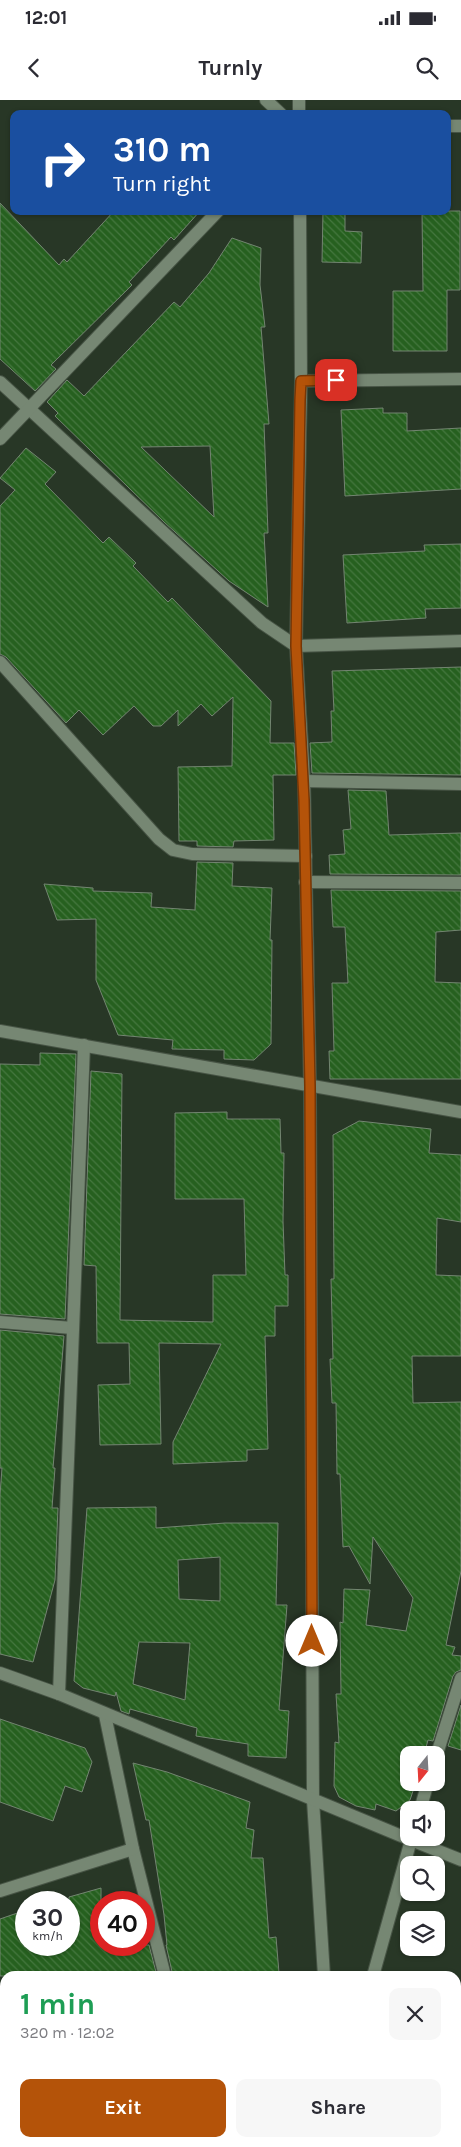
<!DOCTYPE html>
<html lang="en">
<head>
<meta charset="utf-8">
<style>
	:root { --surface:#fff; --page:#f7f7f7; --text:#2b2b33; --muted:#7c7c81; --accent:#b45309 }
	body { margin:0; font-family:Karla,sans-serif; background:var(--page); color:var(--text); height:100vh; display:flex; flex-direction:column; font-size:19px; white-space:nowrap }
	* { box-sizing:border-box; margin:0 }
	p { font-size:16px; color:var(--muted) }
	.icon { flex:none; width:28px; height:28px; fill:none; stroke:currentColor; stroke-width:2; stroke-linecap:round; stroke-linejoin:round }
	.map { position:relative; flex:1; overflow:hidden }
	.panel { position:absolute; left:0px; top:1871px; width:461px; height:176px; display:flex; flex-direction:column; background:var(--surface); border-radius:15px 15px 0 0; box-shadow:0 1px 4px #0004 }
	.panel>* { flex:none }
	.guide { position:absolute; left:10px; top:10px; width:441px; height:105px; border-radius:10px; box-shadow:0 1px 4px #0004; background:#1a4fa0; color:#fff; overflow:hidden }
	.needle { width:32px; rotate:198deg }
	.buttons { position:absolute; left:400px; top:1646px; display:grid; gap:10px }
	.buttons a { display:grid; place-items:center; width:45px; height:45px; border-radius:10px; background:var(--surface); box-shadow:0 1px 4px #0004; font-size:25px }
	.speed { position:absolute; left:15px; top:1791px; display:flex; gap:10px; font-size:25px; font-weight:700; text-align:center }
	.speed>* { display:grid; place-content:center; width:65px; height:65px; border-radius:50%; background:var(--surface); box-shadow:0 1px 4px #0004; line-height:1 }
	.speed small { font-size:12px; font-weight:400 }
	.speed .limit { border:8px solid #d22; background:#fff; color:#111 }
	.pin { position:absolute; display:grid; place-items:center; width:42px; height:42px; color:#fff; margin:-21px; border-radius:10px; box-shadow:0 2px 8px #0006 }
	.me { position:absolute; width:55px; margin:-28px; rotate:0deg; stroke-linejoin:round; filter:drop-shadow(0 0 4px #0008) }
	.turn { display:flex; align-items:center; gap:18px; height:105px; padding:0 20px; font-size:22px }
	.turn .icon { width:65px; height:65px; stroke-width:2.5 }
	.turn b { display:block; font-size:35px; line-height:42px }
	.round { display:grid; place-items:center; flex:none; width:52px; height:52px; border-radius:10px; background:var(--page) }
	.head { display:flex; align-items:center; justify-content:space-between; height:85px; padding:0 20px }
	h1 { font-size:30px; font-weight:700; line-height:38px; color:#1e9e55 }
	.button { display:flex; gap:10px; margin-top:auto; padding:10px 20px }
	.button a { flex:1; height:58px; border-radius:10px; background:var(--accent); color:#fff; font-size:20px; font-weight:700; line-height:58px; text-align:center }
	.button a+a { background:var(--page); color:var(--text) }
	.status { display:flex; justify-content:space-between; align-items:center; height:35px; padding:0 25px; background:var(--surface); direction:ltr }
	.status svg { height:14px; fill:currentColor }
	header { display:flex; justify-content:space-between; align-items:center; height:65px; padding:0 20px; background:var(--surface); font-size:22px; font-weight:700 }
	.map>svg:first-child { display:block }
	.building { fill:url(#building-back-hatch); stroke:#738571; fill-rule:evenodd }
	.lines { fill:none; stroke-linecap:round; stroke-linejoin:round }
	.minor-casing { stroke:#475445; stroke-width:14 }
	.tertiary-casing { stroke:#475445; stroke-width:14 }
	.minor { stroke:#768773; stroke-width:12 }
	.tertiary { stroke:#768773; stroke-width:12 }
	.route-casing { stroke:#753606; stroke-width:12 }
	.route { stroke:#b45309; stroke-width:9 }
</style>
</head>
<body>
<div class="status"><b>12:01</b><svg viewBox="0 0 49 12"><path d="M0 12V9h3v3zM5 12V6h3v6zM10 12V3h3v9zM15 12V0h3v12zM26 1h20v11H26zM47 4h2v5h-2z"/></svg></div>
<header><svg class="icon" aria-label="back" viewBox="0 0 24 24"><path d="M15 5l-7 7 7 7"/></svg>Turnly<svg class="icon" aria-label="search" viewBox="0 0 24 24"><circle cx="10" cy="10" r="6"/><path d="M15 15l6 6"/></svg></header>
<div class="map">
<svg width="461" height="2047" viewBox="0 0 461 2047">
	<defs>
		<pattern id="building-back-hatch" width="6" height="6" patternUnits="userSpaceOnUse" patternTransform="scale(1.25)"><rect width="6" height="6" fill="#26601f"/><path d="M-1 5l2 2M0 0l6 6M5-1l2 2" fill="none" stroke="#45773f"/></pattern>
	</defs>
	<rect width="100%" height="100%" fill="#283726"/>
	<g class="building">
		<path d="M0,103L59,165L64,159L67,162L114,111H200L174,140L171,137L129,182L132,185L51,265L56,269L35,291L0,259Z"/>
		<path d="M323,111L345,112V131L362,132L361,163L322,162Z"/>
		<path d="M422,111H460V190H447V251H393V191H423Z"/>
		<path d="M232,138L261,148L260,185L265,227H261L269,324H264L268,433H264L268,507L229,481L164,422L55,316L58,313L47,302L67,280L84,296L174,202L180,207L209,173ZM210,346L214,417L141,347Z"/>
		<path d="M383,308V313H407V331L461,328V389L345,396L341,310Z"/>
		<path d="M26,348L56,372L45,384L103,443L109,437L136,463L133,466L168,502L172,498L271,601L270,643H294L296,675H273L274,740L234,741L233,747L197,746V741H179L178,667L232,666L233,597L212,616L201,604L178,626V610L161,626H153L134,606L103,635L79,610L66,623L6,557L0,554V406L15,390L0,378Z"/>
		<path d="M461,444V508L425,509L426,518L347,523L343,455L425,451L424,445Z"/>
		<path d="M461,567V675L312,673L310,643L332,642L331,611H334L332,571Z"/>
		<path d="M348,690L386,691L389,735L461,733V775L330,774L329,755L345,754L343,730L351,729Z"/>
		<path d="M197,762L233,763L232,786L272,788L270,840H272L271,944L254,960L224,959V950L172,949L173,940L118,935L96,880V819L57,820L44,784L93,788V791L152,793L151,807L195,810Z"/>
		<path d="M331,790L461,791V830L436,832L435,882L461,883V979H330L329,951H334L332,883H348L345,827H333Z"/>
		<path d="M40,953L76,954L65,1219L0,1214V964L40,965Z"/>
		<path d="M91,971L122,974L120,1220L213,1222V1175H246L244,1099H175V1013L227,1012V1019H280L281,1053H284L283,1121L285,1175H288V1206H275V1236H265L268,1349L247,1350V1361L173,1364V1342L221,1244L159,1243L161,1344L100,1345L98,1285L130,1284L129,1243H97L96,1166L84,1165Z"/>
		<path d="M359,1021L431,1029L429,1053L461,1055V1122L437,1118L436,1175L461,1176V1256H412L413,1303L461,1302V1471L446,1545L455,1547L452,1555L461,1556V1570L456,1572L453,1576L433,1641L428,1640L424,1655H409V1682H416L410,1700L396,1711L376,1704L375,1710L356,1706L339,1697L334,1686L335,1642L339,1643L336,1594H341L340,1522L343,1523L344,1489L370,1490L366,1525L406,1531L413,1498L373,1437L370,1484L349,1446L343,1447L340,1374H337L336,1303H332L330,1259H333L331,1179H334L333,1035Z"/>
		<path d="M0,1230L64,1236L53,1368H55L52,1408H58L55,1480L33,1562L0,1554V1395L2,1368H0Z"/>
		<path d="M156,1407V1428L225,1423H278L276,1505H287L279,1610L289,1611L286,1658L248,1656V1644L196,1636L197,1628L130,1609L129,1614L121,1611L116,1592L115,1596L83,1588L74,1581L87,1408ZM220,1457V1501L179,1499L178,1460ZM139,1542L190,1543L185,1600L133,1584Z"/>
		<path d="M461,1605V1650L448,1646Z"/>
		<path d="M0,1619L85,1648L92,1662L82,1692L65,1686L53,1721L0,1702Z"/>
		<path d="M133,1663L167,1672L250,1702L246,1728L254,1730L251,1758H263L269,1838L276,1837L279,1873H275V1876H173L166,1845H167L164,1815L149,1720H146Z"/>
		<path d="M101,1788V1845H149L157,1876H0V1819L26,1810V1845H69V1797Z"/>
	</g>
	<g class="lines">
		<defs>
			<g id="minor">
				<path d="M266,0L281,14"/>
				<path d="M448,26H461"/>
				<path d="M301,281L461,279"/>
				<path d="M0,282L262,523L296,546L461,541"/>
				<path d="M0,339L218,111"/>
				<path d="M0,562L159,739L173,750L192,754L306,756"/>
				<path d="M304,681L461,684"/>
				<path d="M305,782L461,783"/>
				<path d="M0,931L461,1012"/>
				<path d="M0,1222L72,1228"/>
				<path d="M59,1594L84,945"/>
				<path d="M105,1615L133,1749L165,1876"/>
				<path d="M436,1657L461,1578"/>
				<path d="M420,1710L428,1682"/>
				<path d="M411,1738V1740L461,1760"/>
				<path d="M0,1791L133,1749"/>
				<path d="M0,1912L5,1927"/>
				<path d="M0,1958L5,1956"/>
				<path d="M39,2042L40,2047"/>
				<path d="M207,2042L208,2047"/>
			</g>
			<g id="tertiary">
				<path d="M299,0V14"/>
				<path d="M300,111L301,281L296,546L304,681L310,986L313,1700L324,1876"/>
				<path d="M0,1573L59,1594L411,1740L373,1876"/>
				<path d="M335,2042L336,2047"/>
			</g>
		</defs>
		<use href="#minor" class="minor-casing"/>
		<use href="#tertiary" class="tertiary-casing"/>
		<use href="#minor" class="minor"/>
		<use href="#tertiary" class="tertiary"/>
	</g>
	<g class="lines">
		<defs>
			<path id="route" d="M312,1541L310,986L304,700L296,546L300,300L301,281L336,280"/>
		</defs>
		<use href="#route" class="route-casing"/>
		<use href="#route" class="route"/>
	</g>
</svg>
<div class="buttons">
<a><svg class="needle" viewBox="-14 -14 28 28"><path d="M0-13l5 13h-10z" fill="#e53935"/><path d="M0 13l5-13h-10z" fill="#7c7c81"/></svg></a>
<a><svg class="icon" aria-label="sound" viewBox="0 0 24 24"><path d="M4 9h4l5-4v14l-5-4H4zM17 9q2 3 0 6"/></svg></a>
<a><svg class="icon" aria-label="search" viewBox="0 0 24 24"><circle cx="10" cy="10" r="6"/><path d="M15 15l6 6"/></svg></a>
<a><svg class="icon" aria-label="layers" viewBox="0 0 24 24"><path d="M12 4l9 5-9 5-9-5zM3 14l9 5 9-5"/></svg></a>
</div>
<div class="speed"><div>30<small>km/h</small></div><div class="limit">40</div></div>
<div class="pin" style="left:336px;top:280px;background:#d93025"><svg class="icon" aria-label="arrive" viewBox="0 0 24 24"><path d="M6 21V4h12l-3 4 3 4H6"/></svg></div>
<svg class="me" style="left:312px;top:1541px" viewBox="-20 -20 40 40"><circle r="19" fill="#fff"/><path d="M0-13L10 11 0 6-10 11z" fill="#b45309"/></svg>
<div class="guide">
<div class="turn"><svg class="icon" aria-label="right" viewBox="0 0 24 24"><path d="M7 20v-9h11M14 6l5 5-5 5"/></svg><div><b>310 m</b>Turn right</div></div>
</div>
<section class="panel">
<div class="head"><div><h1>1 min</h1><p>320 m · 12:02</p></div><a class="round"><svg class="icon" aria-label="close" viewBox="0 0 24 24"><path d="M6 6l12 12M18 6L6 18"/></svg></a></div>
<div class="button"><a>Exit</a><a>Share</a></div>
</section>
</div>
</body>
</html>
